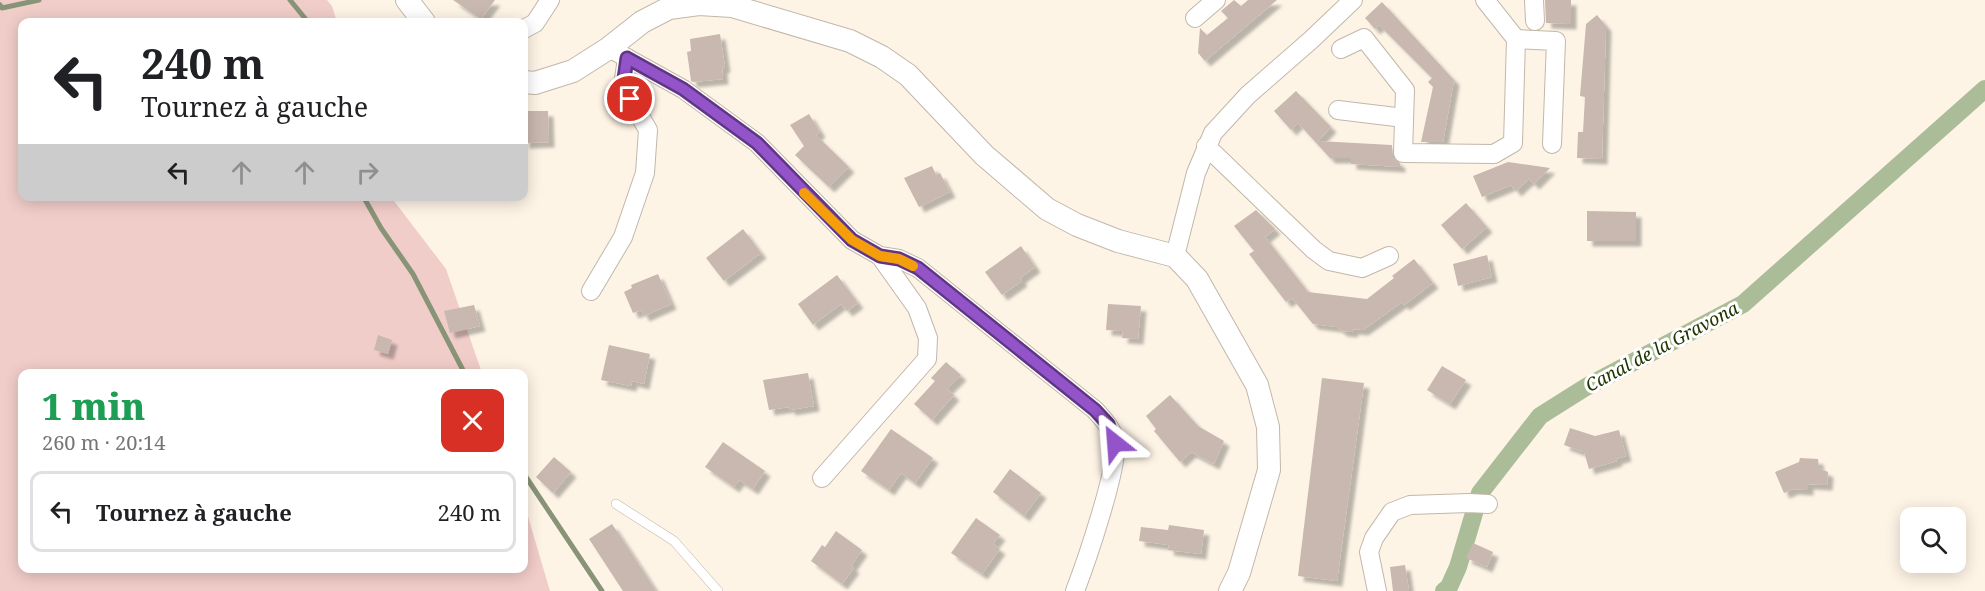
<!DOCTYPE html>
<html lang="fr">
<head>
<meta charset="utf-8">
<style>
	:root { --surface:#fff; --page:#f6f6f6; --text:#202124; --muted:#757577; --line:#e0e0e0 }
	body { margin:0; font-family:"Noto Serif",serif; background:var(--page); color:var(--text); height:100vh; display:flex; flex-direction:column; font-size:22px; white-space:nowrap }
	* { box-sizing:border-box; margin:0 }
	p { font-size:20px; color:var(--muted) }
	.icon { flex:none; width:33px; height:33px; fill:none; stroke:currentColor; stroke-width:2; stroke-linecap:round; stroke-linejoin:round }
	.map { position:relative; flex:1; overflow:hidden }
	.drawer { position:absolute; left:18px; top:369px; width:510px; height:204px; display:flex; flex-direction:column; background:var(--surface); border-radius:12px; box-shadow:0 3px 15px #0003 }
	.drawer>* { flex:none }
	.banner { position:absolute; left:18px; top:18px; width:510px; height:183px; border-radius:12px; box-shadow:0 3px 15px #0003; background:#fff; color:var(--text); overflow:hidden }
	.buttons { position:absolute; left:1900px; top:507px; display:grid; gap:12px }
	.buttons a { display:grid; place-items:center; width:66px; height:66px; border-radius:12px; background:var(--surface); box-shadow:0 3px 15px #0003; font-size:30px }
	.pin { position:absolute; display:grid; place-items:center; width:51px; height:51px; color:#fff; margin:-26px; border:3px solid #fff; border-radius:50%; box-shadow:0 2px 6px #0007 }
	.me { position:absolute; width:66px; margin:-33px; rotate:332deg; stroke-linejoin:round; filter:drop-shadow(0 0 4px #0008) }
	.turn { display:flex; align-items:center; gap:21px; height:126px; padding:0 24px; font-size:27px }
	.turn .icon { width:78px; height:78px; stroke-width:2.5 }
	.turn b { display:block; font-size:42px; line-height:51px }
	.lanes { display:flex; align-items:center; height:57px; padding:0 24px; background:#0003; justify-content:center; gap:30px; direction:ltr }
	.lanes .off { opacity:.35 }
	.round { display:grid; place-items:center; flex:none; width:63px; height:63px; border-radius:12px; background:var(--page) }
	.headline { display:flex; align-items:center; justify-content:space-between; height:102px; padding:0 24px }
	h1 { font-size:36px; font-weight:800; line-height:45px; color:#1e9e55 }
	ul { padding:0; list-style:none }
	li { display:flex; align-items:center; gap:18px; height:81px; margin:0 12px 9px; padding:0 12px; border:3px solid var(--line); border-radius:12px }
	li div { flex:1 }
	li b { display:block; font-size:22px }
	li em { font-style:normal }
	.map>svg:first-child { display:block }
	.green { fill:#f1cdc9 }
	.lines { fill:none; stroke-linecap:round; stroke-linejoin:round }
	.stream { stroke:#889478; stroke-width:5 }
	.canal { stroke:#abbd98; stroke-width:18 }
	.building { fill:#c8b8af; filter:url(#shadow) }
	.service-casing { stroke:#c1b7aa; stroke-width:10 }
	.minor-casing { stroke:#c1b7aa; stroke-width:20 }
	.tertiary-casing { stroke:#c1b7aa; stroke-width:24 }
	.service { stroke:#fff; stroke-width:9 }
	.minor { stroke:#fff; stroke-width:18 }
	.tertiary { stroke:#fff; stroke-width:22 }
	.route-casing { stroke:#603683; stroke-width:15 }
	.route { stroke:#9353c9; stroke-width:10 }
	.slow { stroke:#f59e0b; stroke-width:10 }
	.labels { text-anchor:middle; stroke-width:6; stroke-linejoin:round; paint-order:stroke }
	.water-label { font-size:18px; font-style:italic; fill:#203600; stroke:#fff }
</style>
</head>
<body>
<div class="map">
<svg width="1985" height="591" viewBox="0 0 1985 591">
	<defs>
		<filter id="shadow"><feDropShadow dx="5.5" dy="5.5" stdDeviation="1.5" flood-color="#0004"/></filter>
	</defs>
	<rect width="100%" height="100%" fill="#fef4e6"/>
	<path class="green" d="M0,0H327L332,6L337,22H22V196L391,197L446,269L482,373L22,374V568H524V503L550,591H0Z"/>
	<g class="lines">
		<g class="stream">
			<path d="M290,0L308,22"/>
			<path d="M0,5L2,8L39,0"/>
			<path d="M363,196L381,228L413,274L465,374"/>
			<path d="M524,474L602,591"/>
		</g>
		<path class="canal" d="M1444,591L1449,587L1458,567L1480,493L1540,416L1586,387L1743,304L1985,89"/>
	</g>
	<g class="building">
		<path d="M453,0H495L481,19Z"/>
		<path d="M1234,0L1241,6L1248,0H1277L1205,61L1198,53L1200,28L1207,35L1228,18L1221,11Z"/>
		<path d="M1545,0H1571V24L1546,23Z"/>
		<path d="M1382,2L1454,80L1443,142H1421L1433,87L1428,82L1432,78L1379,25L1375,29L1365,18Z"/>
		<path d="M1597,15L1606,26L1602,159L1577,158L1578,132H1583L1585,97L1580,96L1586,24Z"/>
		<path d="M720,34L725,67L722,68L723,79L693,82L691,81L687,52L691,51L690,39Z"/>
		<path d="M1296,91L1331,127L1318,141L1392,145L1393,158L1400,163V167L1351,164V158H1330L1298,123L1291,130L1274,111Z"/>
		<path d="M527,111H548L549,142L524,143V116H527Z"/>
		<path d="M809,114L820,132L816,135L849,167L829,187L795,155L804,146L790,125Z"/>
		<path d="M1508,162L1550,168L1534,184L1529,179L1516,191L1511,185L1482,197L1473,176Z"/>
		<path d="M932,166L936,175L940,173L950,192L919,207L904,178Z"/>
		<path d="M1466,203L1487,227L1462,249L1441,225Z"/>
		<path d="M1256,210L1275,229L1265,237L1308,292L1367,299L1394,278L1392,276L1414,259L1433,283L1404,305L1402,302L1363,330L1353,329L1352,332L1342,331L1337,327L1313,324L1292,298L1286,302L1249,254L1254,251L1234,226Z"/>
		<path d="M1587,211L1636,212V241H1587Z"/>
		<path d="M743,229L761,253L724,281L706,258Z"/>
		<path d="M1021,246L1035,267L1020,278L1022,281L1002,295L985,272Z"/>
		<path d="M1487,255L1492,277L1458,286L1453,264Z"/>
		<path d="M658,274L671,304L644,316L641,310L633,313L624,292L632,288L631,285Z"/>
		<path d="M837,275L858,303L847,311L841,304L813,325L798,304Z"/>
		<path d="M1108,304L1141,306L1138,339L1122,338L1123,331L1106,330Z"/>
		<path d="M474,305L480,326L450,333L444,311Z"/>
		<path d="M378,335L392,340L388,354L374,350Z"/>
		<path d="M609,345L650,354L644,384L632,381L631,386L601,380Z"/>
		<path d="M946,362L961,375L947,389L954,395L932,420L914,404L935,381L931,378Z"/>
		<path d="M1442,366L1466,380L1450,404L1427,390Z"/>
		<path d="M808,373L814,406L790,410L789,407L769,410L763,380Z"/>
		<path d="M1322,378L1364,383L1337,581L1298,576Z"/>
		<path d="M1170,395L1198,426L1224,441L1214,464L1191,452L1180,462L1154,431L1156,429L1146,416Z"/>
		<path d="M1570,428L1595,436L1619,430L1626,456L1616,459L1617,461L1589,469L1584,452L1564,445Z"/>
		<path d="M891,429L933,458L915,483L901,473L889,490L861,471Z"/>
		<path d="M723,442L765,471L753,489L739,480L734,487L705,467Z"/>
		<path d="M554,457L571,472L553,493L536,477Z"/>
		<path d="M1800,458L1818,459L1819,468L1828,472L1827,485L1808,484V490L1793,489L1784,493L1775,472L1799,462Z"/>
		<path d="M1010,469L1041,493L1024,516L993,492Z"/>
		<path d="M976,518L1000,535L993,544L1000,549L982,574L951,553Z"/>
		<path d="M612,524L630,551L656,591H623L589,539Z"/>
		<path d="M1169,525L1204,530L1201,554L1168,550L1169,545L1139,541L1141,527L1168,530Z"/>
		<path d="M836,531L862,550L851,566L854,568L842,584L811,561L822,545L825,547Z"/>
		<path d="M1473,543L1493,552L1487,567L1466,558Z"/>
		<path d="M1405,565L1409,591H1393L1390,567Z"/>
	</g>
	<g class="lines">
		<defs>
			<path id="service" d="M616,504L674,541L718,591"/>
			<g id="minor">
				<path d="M1485,0L1516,39L1556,41L1552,144"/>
				<path d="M1534,0L1535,21"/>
				<path d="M1195,18L1216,0"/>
				<path d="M524,29L535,23L550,0"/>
				<path d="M609,48L683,89L757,143L852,240L880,256L899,259L918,268L1095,410C1103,419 1112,428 1115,441C1120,464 1085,565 1075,591"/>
				<path d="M1341,49L1364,38L1405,90L1403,153L1494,154L1513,143L1516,39"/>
				<path d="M1338,110L1404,118"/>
				<path d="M1206,146L1314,250L1329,261L1362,268L1389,256"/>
				<path d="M1175,256L1196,173L1213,133L1248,95L1311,40L1353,0"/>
				<path d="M591,291L623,237L645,173L648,130L630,99L624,79L627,58"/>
				<path d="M822,478L927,359L928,338L917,308L880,256"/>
				<path d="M1377,591L1369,552L1374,538L1392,512L1410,505L1469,503L1488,504"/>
			</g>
			<g id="tertiary">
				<path d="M407,0L424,22"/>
				<path d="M524,82L535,83L573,71L609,48L642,22L669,8L699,4L732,6L850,41L882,57L908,75L984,155L1047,209L1077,225L1118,241L1175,256L1197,279L1257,385L1268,427L1269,470L1239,573L1230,591"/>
			</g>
		</defs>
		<use href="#service" class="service-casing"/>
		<use href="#minor" class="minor-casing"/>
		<use href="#tertiary" class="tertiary-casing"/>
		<use href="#service" class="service"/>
		<use href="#minor" class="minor"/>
		<use href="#tertiary" class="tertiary"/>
	</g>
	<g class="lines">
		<defs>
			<path id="route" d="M630,99L624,79L627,58L683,89L757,143L852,240L880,256L899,259L918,268L1095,410L1108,424L1115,443"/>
		</defs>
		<use href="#route" class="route-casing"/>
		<use href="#route" class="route"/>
		<path class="slow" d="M804,193L852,240L880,256L899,259L913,266"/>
	</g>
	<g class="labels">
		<g class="water-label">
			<text transform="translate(1662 347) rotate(-28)" y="6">Canal de la Gravona</text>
		</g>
	</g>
</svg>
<div class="buttons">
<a><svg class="icon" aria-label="search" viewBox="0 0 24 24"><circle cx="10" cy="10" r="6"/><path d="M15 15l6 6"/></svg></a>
</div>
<div class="pin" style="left:630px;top:99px;background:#d93025"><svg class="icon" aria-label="arrive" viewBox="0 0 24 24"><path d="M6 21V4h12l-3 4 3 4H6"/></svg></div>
<svg class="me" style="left:1115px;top:443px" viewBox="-20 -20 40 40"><path d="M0-17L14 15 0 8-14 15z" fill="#9353c9" stroke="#fff" stroke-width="4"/></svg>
<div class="banner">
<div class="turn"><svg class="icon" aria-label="left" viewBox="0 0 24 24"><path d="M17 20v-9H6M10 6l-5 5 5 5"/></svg><div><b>240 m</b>Tournez à gauche</div></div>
<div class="lanes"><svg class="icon" aria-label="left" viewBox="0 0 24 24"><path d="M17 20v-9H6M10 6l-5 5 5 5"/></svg><svg class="icon off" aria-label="ahead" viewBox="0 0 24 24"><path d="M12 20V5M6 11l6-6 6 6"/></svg><svg class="icon off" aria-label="ahead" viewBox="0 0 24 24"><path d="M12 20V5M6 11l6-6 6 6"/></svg><svg class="icon off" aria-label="right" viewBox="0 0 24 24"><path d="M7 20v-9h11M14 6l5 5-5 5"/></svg></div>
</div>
<section class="drawer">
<div class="headline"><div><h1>1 min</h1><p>260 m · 20:14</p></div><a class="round" style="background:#d93025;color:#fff"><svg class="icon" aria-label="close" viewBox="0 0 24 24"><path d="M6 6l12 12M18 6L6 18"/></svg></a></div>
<ul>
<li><svg class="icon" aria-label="left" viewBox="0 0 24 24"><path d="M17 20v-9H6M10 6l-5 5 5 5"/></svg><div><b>Tournez à gauche</b></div><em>240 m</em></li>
</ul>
</section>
</div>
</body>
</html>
